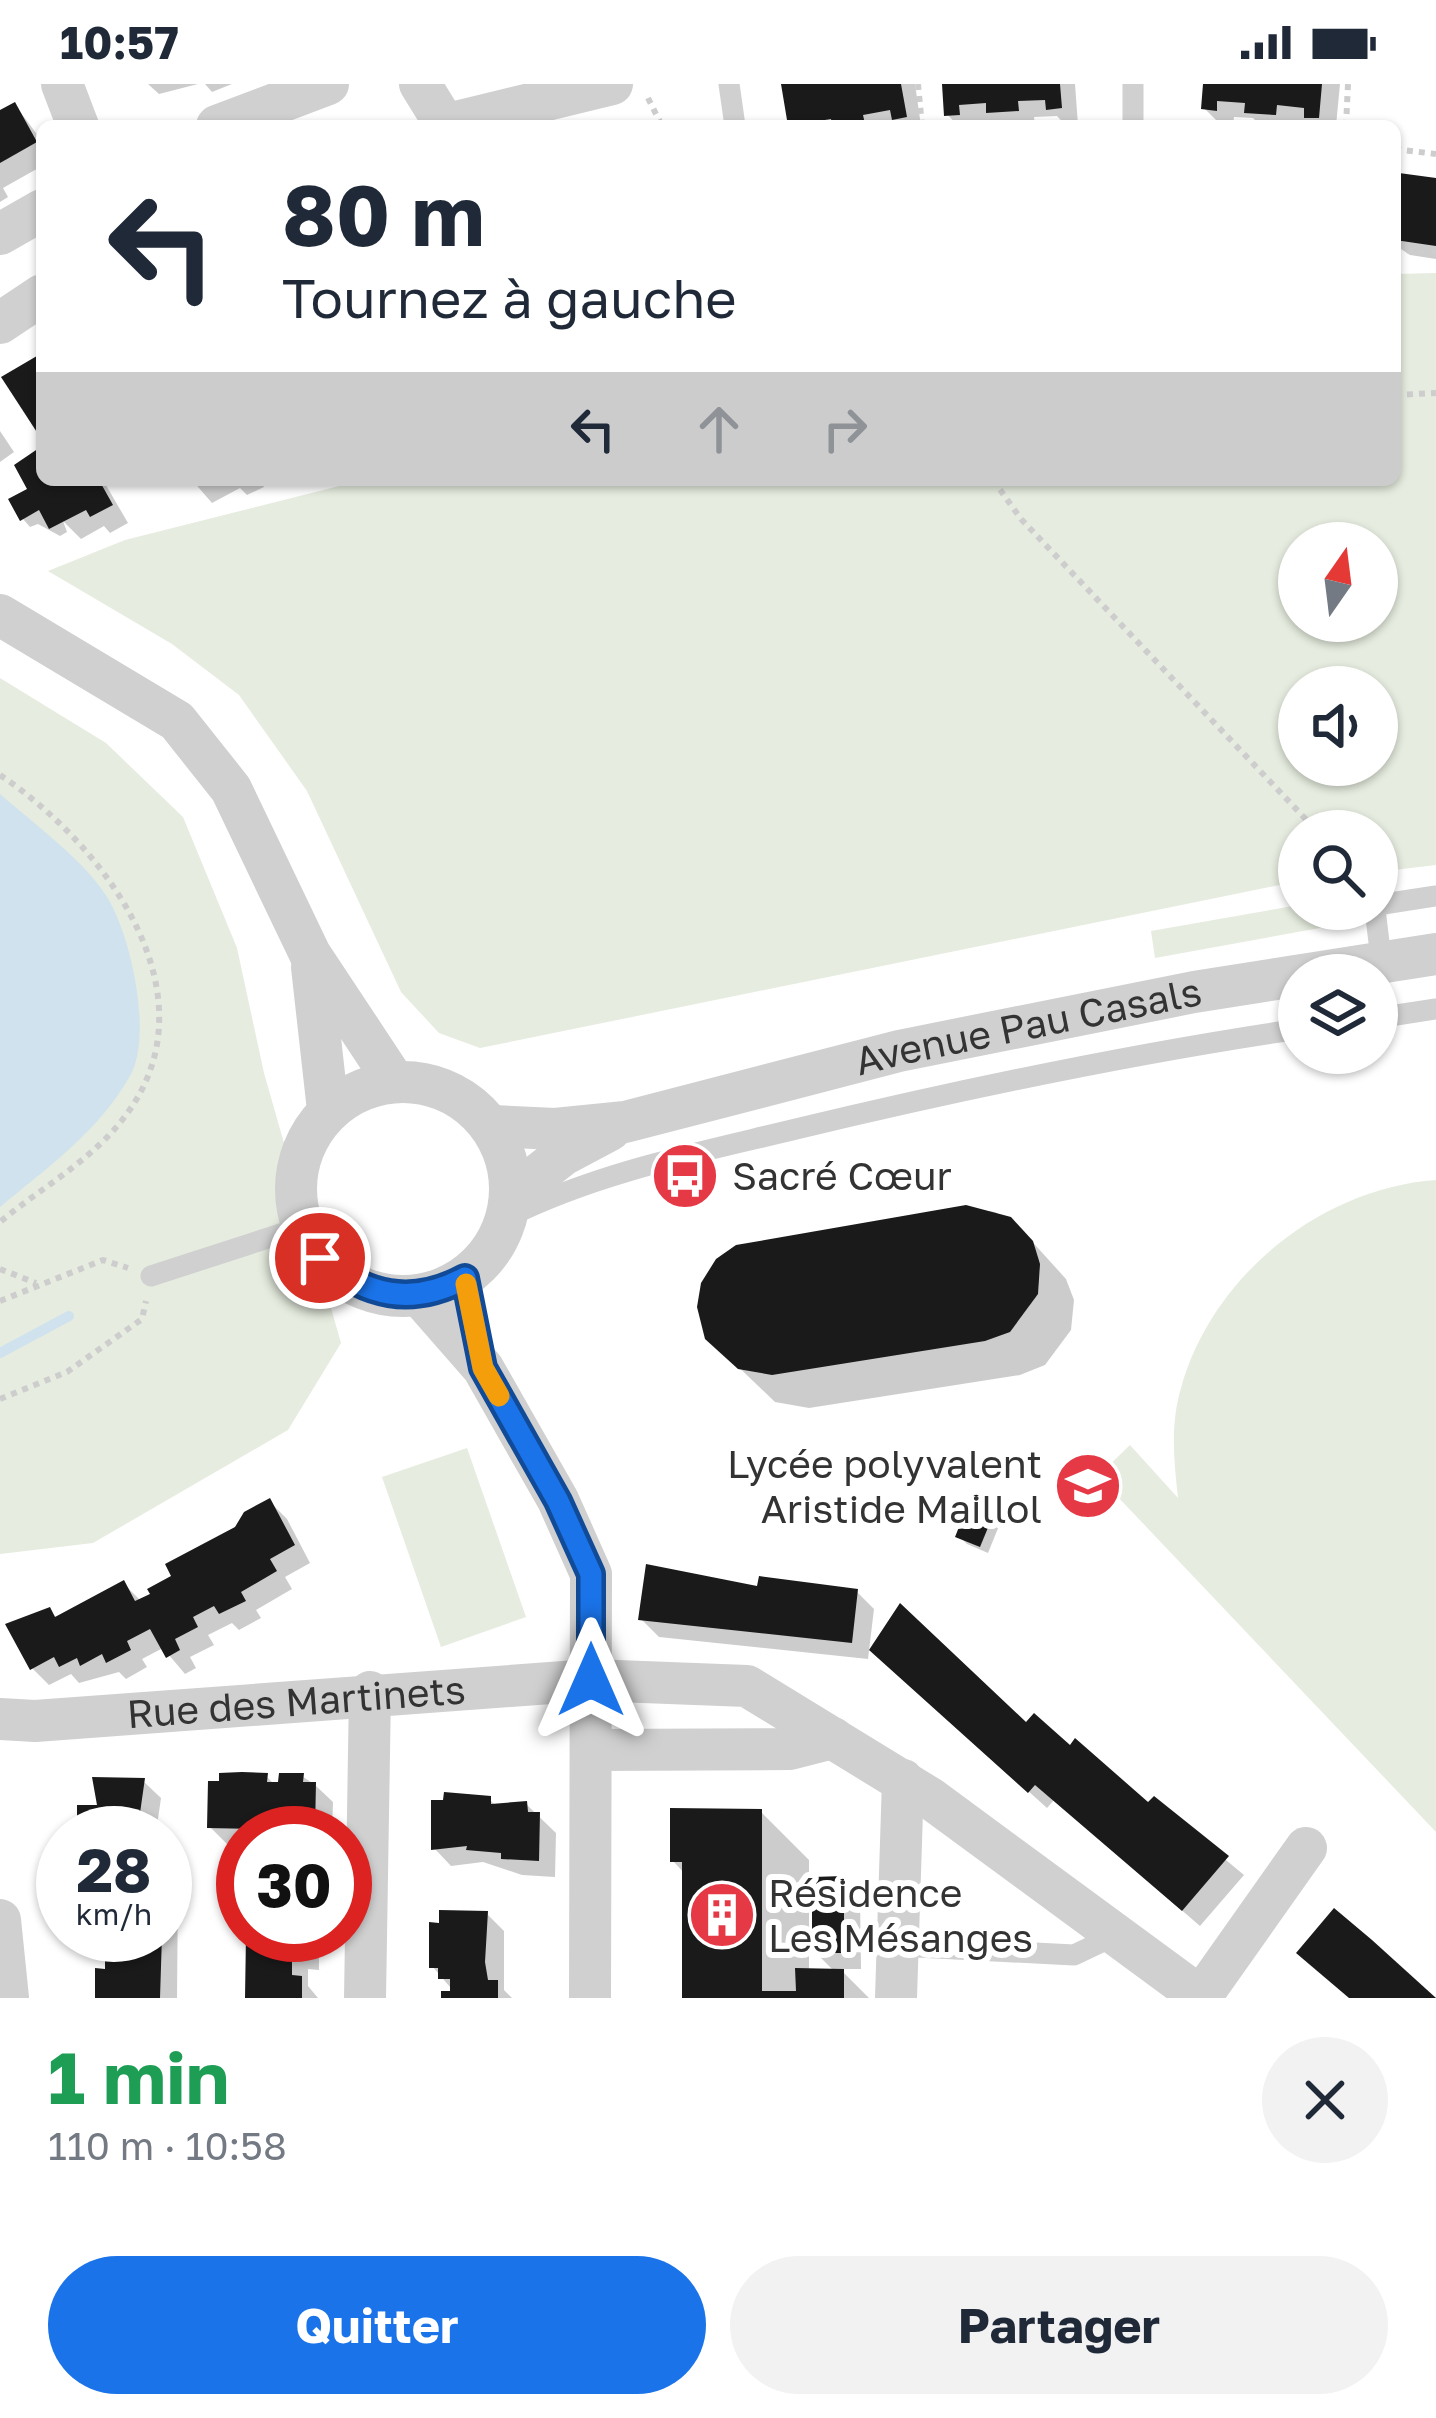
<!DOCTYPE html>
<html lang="fr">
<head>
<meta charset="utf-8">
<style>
	:root { --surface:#fff; --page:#f2f2f3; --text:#1f2937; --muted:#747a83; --accent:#1a73e8 }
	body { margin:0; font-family:"Golos Text",sans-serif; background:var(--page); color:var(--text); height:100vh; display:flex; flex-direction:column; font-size:45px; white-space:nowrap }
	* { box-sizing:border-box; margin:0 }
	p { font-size:39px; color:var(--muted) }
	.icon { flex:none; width:66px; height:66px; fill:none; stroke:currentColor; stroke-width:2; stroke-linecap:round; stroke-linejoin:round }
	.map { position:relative; height:1914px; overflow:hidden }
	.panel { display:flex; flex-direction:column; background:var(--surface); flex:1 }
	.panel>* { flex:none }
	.banner { position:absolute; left:36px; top:36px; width:1365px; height:366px; border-radius:18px; box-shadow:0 3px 9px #0004; background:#fff; color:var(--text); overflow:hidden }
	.needle { width:78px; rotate:14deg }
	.tools { position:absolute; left:1278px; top:438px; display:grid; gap:24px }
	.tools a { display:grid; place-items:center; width:120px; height:120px; border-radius:50%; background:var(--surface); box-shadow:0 3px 9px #0004; font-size:60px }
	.speed { position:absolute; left:36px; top:1722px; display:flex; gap:24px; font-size:60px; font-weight:700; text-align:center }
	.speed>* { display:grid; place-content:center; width:156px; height:156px; border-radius:50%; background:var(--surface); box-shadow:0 3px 9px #0004; line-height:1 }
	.speed small { font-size:30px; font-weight:400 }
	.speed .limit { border:18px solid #d22; background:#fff; color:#111 }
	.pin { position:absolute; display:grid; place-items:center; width:102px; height:102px; color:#fff; margin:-51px; border:6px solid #fff; border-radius:50%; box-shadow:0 3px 12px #0007 }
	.me { position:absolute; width:132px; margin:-66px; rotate:0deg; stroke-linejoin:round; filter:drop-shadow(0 0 9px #0008) }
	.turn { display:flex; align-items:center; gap:42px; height:252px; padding:0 48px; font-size:54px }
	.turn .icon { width:156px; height:156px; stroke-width:2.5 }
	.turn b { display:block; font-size:84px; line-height:102px }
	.lanes { display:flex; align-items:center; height:114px; padding:0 48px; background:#0003; justify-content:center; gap:60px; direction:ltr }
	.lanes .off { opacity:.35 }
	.round { display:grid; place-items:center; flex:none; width:126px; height:126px; border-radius:63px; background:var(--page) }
	.headline { display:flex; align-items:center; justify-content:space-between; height:204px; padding:0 48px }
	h1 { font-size:72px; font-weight:700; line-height:90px; color:#1e9e55 }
	.primary-button { display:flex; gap:24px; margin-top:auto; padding:24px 48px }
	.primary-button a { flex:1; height:138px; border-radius:72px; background:var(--accent); color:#fff; font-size:48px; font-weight:700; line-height:138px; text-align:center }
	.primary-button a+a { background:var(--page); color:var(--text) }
	.status { display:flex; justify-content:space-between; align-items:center; height:84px; padding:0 60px; background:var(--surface); direction:ltr }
	.status svg { height:33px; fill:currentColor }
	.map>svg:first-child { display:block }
	.green { fill:#e6ecdf; fill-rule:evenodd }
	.water { fill:#cfe2ee }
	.shadow { fill:#0003; fill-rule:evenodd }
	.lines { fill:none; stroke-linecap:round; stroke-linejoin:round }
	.stream { stroke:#cfe2ee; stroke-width:10 }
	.building { fill:#1a1a1a }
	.path { stroke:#cdcdcd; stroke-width:6; stroke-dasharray:6 6; stroke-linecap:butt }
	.lane { stroke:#d0d0d0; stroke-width:21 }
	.street { stroke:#d0d0d0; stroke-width:42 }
	.route-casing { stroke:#114b97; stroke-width:30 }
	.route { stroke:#1a73e8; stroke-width:21 }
	.slow { stroke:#f59e0b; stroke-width:21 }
	.labels { text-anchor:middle; stroke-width:12; stroke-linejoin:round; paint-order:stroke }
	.street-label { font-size:39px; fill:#333; stroke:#fff }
	.poi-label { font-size:39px; fill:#333; stroke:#fff; text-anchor:start }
</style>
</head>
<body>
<div class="status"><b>10:57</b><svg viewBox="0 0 49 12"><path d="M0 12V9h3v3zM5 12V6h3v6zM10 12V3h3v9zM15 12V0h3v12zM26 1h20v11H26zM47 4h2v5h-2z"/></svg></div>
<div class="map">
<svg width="1436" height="1914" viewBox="0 0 1436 1914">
	<rect width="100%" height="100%" fill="#fff"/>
	<g class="green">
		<path d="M1436,189V781L1377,788V747H1299V797L480,964L439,949L401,908L307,707L239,611L172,560L48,487L125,456L363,396H1395V190ZM1377,459V537H1299V459ZM1377,603V681H1299V603Z"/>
		<path d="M0,594L106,659L183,733L237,864L264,989L341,1259L288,1346L93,1459L0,1470Z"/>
		<path d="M1299,821L1328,825L1331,842L1155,874L1151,847Z"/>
		<path d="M1436,1096V1748L1098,1392L1130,1361L1178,1414C1174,1377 1170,1341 1181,1304C1212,1192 1321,1104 1436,1096Z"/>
		<path d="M467,1364L526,1533L441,1563L382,1393Z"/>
	</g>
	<path class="water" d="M0,710C32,738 86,778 107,813C131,851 153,952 130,992C98,1048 48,1083 0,1123Z"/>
	<g class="shadow">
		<path d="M148,0H198L159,10Z"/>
		<path d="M205,0H232L212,8Z"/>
		<path d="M785,0H915L921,42H792Z"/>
		<path d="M945,0H1075L1078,41L1066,42L1057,32L1034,33L1035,42H1003L997,36L958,42L947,30Z"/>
		<path d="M1206,0H1340L1336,42L1293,37V42H1261L1253,34L1234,33L1233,42H1222L1204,24Z"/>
		<path d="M15,21L42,57V82L3,104L8,113L0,118V30Z"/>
		<path d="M1436,97V175L1410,171L1395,161V149L1404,150V144L1395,143V101Z"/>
		<path d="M0,347L14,368L0,378Z"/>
		<path d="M42,366V396H103L128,439L110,449L104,442L81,455L63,437L67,448L60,452L38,440L30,443L23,435Z"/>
		<path d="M192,396H261L264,403L247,411L240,404L212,419Z"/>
		<path d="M966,1124L995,1128L1018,1142L1066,1195L1074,1216L1071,1246L1045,1281L1020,1291L809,1324L775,1318L708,1254Z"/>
		<path d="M269,1417L287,1435L310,1479L285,1493L292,1505L256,1526L261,1534L239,1546L232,1539L208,1551L214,1561L190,1573L196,1584L185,1590L163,1564L142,1575L147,1583L126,1595L119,1588L79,1599L71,1590L49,1601L32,1584L49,1526L58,1535L124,1500L141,1517Z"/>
		<path d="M997,1420L1005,1427L988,1469L967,1460L959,1452Z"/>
		<path d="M857,1508L874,1525L868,1575L659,1553L641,1535Z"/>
		<path d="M891,1583L1149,1722L1154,1716L1244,1791L1200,1842L1054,1716L1047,1724Z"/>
		<path d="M266,1692L275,1701L302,1692L315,1701L333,1718L332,1749H243V1761H228L210,1743Z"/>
		<path d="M143,1697L161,1714L156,1749H89L80,1741Z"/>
		<path d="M489,1715L497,1723L526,1720L556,1749L555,1793L522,1791L483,1778L451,1782L434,1764Z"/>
		<path d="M761,1728L809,1776V1797L842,1795L860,1813L861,1885H840L869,1914H685V1790L673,1777ZM809,1807H815V1868L835,1888L809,1887Z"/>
		<path d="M165,1789L178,1802L177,1914H99L108,1888V1851H165Z"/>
		<path d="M487,1830L504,1847V1906L512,1914H444L456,1910L432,1882Z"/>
		<path d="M248,1851H329V1859H319V1886L308,1885V1902L318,1914H248Z"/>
	</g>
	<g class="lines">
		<path class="stream" d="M0,1269L69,1232"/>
	</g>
	<g class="building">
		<path d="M781,0H901L907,33L892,36L890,26L863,31L865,40L854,42H832L831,35L788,42Z"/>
		<path d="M942,0H1060L1062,24L1046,26L1045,16L1018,17L1019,27L986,29V19L959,21L960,31L944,32Z"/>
		<path d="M1203,0H1322L1319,34H1304V24L1277,21L1276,31L1244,29L1245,19L1217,17V27L1201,25Z"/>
		<path d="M15,18L37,58L0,79V26Z"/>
		<path d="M1399,89L1436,94V162L1395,156Z"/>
		<path d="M42,269V356L1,293Z"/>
		<path d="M42,362V396H99L113,421L90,433L86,426L49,445L39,426L20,437L8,415L27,405L14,381Z"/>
		<path d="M966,1121L1011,1133L1033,1157L1040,1180L1038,1210L1010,1248L985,1257L772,1291L738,1285L705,1255L697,1223L701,1199L716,1175L736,1161Z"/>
		<path d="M973,1408L999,1417L980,1463L955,1453Z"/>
		<path d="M270,1414L295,1461L270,1475L277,1487L241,1508L246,1517L219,1530L214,1522L193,1533L198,1543L175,1555L180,1566L166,1574L150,1545L127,1557L131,1566L106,1579L102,1570L80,1582L77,1574L59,1583L54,1573L30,1586L5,1540L50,1523L55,1533L124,1496L135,1517L150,1510L147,1505L171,1492L165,1480L235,1443L244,1428Z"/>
		<path d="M646,1480L757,1502L759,1492L858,1505L852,1559L638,1536Z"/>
		<path d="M900,1519L1026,1638L1034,1629L1070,1661L1075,1654L1148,1718L1154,1712L1229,1772L1182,1827L1035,1701L1028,1709L869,1566Z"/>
		<path d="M242,1688L268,1689L267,1698H278L279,1689H304L303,1698H316L315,1746L207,1744L208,1697H219V1689Z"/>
		<path d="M92,1693L145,1694L138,1743H144V1749H87V1742H77V1721H97Z"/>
		<path d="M444,1708L491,1712V1720L527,1717L528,1728H540L539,1777L501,1775V1769L466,1766L467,1762L431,1766V1716H443Z"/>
		<path d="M670,1724L762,1725V1907H796L795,1884L844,1885V1914H682V1778H670Z"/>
		<path d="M844,1792V1869H812V1793Z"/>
		<path d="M1334,1824L1372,1856L1436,1914H1349L1296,1869Z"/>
		<path d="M439,1826L488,1827L485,1878L488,1896H498V1914H441V1907H450V1895H438V1884H429V1838L439,1839Z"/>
		<path d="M105,1851H162L160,1914H95V1884L105,1885Z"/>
		<path d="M246,1851H302L303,1869H292V1891L302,1892V1914H245Z"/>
	</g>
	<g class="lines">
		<g class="path">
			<path d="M918,0L922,42"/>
			<path d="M648,14L662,42"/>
			<path d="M1346,42L1348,0"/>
			<path d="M1395,65L1436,70"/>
			<path d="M1395,165L1436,169"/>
			<path d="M1395,311L1436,309"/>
			<path d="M993,396L1021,435L1317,747"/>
			<path d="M0,691C103,760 217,909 126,1031C93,1076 42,1103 0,1138"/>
			<path d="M0,1185L36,1199"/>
			<path d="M0,1217L103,1176L128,1184"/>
			<path d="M0,1315L67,1288L142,1235L146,1217"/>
		</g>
		<g class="lane">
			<path d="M729,0L735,42"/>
			<path d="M1133,0V42"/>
			<path d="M1377,821L1436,812"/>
			<path d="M1375,825L1381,875"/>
			<path d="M1377,934L1436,925"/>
			<path d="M508,1133C599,1088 697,1069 796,1045C963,1005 1129,970 1299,945"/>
			<path d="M151,1192L302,1143"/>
			<path d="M897,1862L1074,1871L1116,1851"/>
		</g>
		<g class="street">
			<path d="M62,0L78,42"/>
			<path d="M420,0L446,42"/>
			<path d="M217,42L328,0"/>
			<path d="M440,42L612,0"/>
			<path d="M0,150L42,126"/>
			<path d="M0,239L42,211"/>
			<path d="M0,531L177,637L231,705L310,870L394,997"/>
			<path d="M312,883L328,1026"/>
			<circle cx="403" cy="1105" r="107"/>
			<path id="s1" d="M491,1042L555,1045L625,1038L899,967L1194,908L1436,870"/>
			<path d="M511,1112L563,1071L610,1046"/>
			<path d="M420,1212L483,1284L558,1416L591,1490L590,1914"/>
			<path id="s2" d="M0,1635L35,1637L591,1596L747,1602L930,1714L1202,1914"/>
			<path d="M591,1666L790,1665L833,1654"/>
			<path d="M0,1836L8,1914"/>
			<path d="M365,1914L370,1608"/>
			<path d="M896,1914L903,1696"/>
			<path d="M1200,1914L1306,1764"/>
		</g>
	</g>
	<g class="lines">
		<defs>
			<path id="route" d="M320,1174C366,1212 411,1223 465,1194L483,1284L558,1417L591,1490V1596"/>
		</defs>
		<use href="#route" class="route-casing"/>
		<use href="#route" class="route"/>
		<path class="slow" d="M466,1200L483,1284L499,1312"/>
	</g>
	<defs>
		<symbol id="bus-disc" viewBox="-11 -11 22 22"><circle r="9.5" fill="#e63946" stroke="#fff"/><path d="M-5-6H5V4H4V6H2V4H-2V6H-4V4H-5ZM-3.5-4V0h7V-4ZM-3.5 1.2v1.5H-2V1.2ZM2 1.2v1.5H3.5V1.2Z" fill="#fff"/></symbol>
		<symbol id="school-disc" viewBox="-11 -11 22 22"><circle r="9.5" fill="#e63946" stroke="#fff"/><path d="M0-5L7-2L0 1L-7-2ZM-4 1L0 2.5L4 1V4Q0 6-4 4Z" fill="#fff"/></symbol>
		<symbol id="building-disc" viewBox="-11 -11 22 22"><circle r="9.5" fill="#e63946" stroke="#fff"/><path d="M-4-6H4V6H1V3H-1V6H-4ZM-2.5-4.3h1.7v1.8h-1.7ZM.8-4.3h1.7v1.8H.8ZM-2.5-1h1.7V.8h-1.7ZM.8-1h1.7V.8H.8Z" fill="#fff"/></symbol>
	</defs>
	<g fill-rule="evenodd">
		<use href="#bus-disc" x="647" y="1054" width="76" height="76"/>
		<use href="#school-disc" x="1050" y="1364" width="76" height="76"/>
		<use href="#building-disc" x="684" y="1793" width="76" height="76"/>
	</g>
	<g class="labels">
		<g class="street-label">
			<text dy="14" stroke="none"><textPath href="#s1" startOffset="549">Avenue Pau Casals</textPath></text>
			<text dy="14" stroke="none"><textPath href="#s2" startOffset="297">Rue des Martinets</textPath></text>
		</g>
		<g class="poi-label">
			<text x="732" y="1106">Sacré Cœur</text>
			<text x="1042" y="1394" text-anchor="end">Lycée polyvalent<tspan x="1042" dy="45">Aristide Maillol</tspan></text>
			<text x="768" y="1823">Résidence<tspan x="768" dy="45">Les Mésanges</tspan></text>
		</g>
	</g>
</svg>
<div class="tools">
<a><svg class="needle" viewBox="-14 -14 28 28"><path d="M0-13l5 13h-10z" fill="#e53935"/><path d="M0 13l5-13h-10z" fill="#747a83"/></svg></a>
<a><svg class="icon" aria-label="sound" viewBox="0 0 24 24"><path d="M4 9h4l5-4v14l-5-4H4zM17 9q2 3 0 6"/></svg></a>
<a><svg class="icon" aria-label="search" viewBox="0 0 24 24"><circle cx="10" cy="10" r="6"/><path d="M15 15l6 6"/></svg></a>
<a><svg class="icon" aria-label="layers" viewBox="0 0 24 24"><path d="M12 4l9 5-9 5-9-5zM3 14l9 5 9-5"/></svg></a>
</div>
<div class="speed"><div>28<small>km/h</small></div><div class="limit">30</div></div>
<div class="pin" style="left:320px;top:1174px;background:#d93025"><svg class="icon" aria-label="arrive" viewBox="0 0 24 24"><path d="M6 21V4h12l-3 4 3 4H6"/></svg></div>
<svg class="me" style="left:591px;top:1596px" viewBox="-20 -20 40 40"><path d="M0-17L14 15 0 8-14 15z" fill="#1a73e8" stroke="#fff" stroke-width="4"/></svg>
<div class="banner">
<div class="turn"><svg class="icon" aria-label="left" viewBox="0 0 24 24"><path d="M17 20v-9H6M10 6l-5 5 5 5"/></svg><div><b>80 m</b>Tournez à gauche</div></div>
<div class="lanes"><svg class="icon" aria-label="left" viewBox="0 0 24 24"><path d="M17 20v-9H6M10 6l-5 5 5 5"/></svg><svg class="icon off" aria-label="ahead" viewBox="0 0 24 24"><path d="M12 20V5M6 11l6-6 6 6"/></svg><svg class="icon off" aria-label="right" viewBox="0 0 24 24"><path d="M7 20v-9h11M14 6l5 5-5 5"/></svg></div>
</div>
</div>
<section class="panel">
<div class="headline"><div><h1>1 min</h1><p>110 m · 10:58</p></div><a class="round"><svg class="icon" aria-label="close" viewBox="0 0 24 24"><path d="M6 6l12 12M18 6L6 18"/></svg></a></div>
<div class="primary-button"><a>Quitter</a><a>Partager</a></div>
</section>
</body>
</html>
